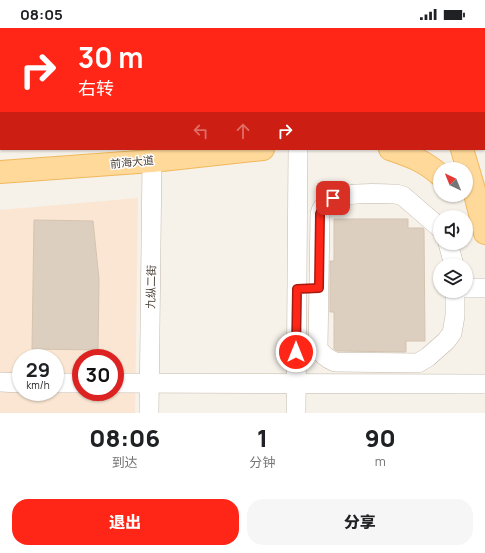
<!DOCTYPE html>
<html lang="zh">
<head>
<meta charset="utf-8">
<style>
	:root { --surface:#fff; --page:#f6f6f6; --text:#202124; --muted:#757577; --accent:#ff2617 }
	body { margin:0; font-family:Manrope,"Noto Sans SC",sans-serif; background:var(--page); color:var(--text); height:100vh; display:flex; flex-direction:column; font-size:15px; white-space:nowrap }
	* { box-sizing:border-box; margin:0 }
	p { font-size:13px; color:var(--muted) }
	.icon { flex:none; width:22px; height:22px; fill:none; stroke:currentColor; stroke-width:2; stroke-linecap:round; stroke-linejoin:round }
	.map { position:relative; height:385px; overflow:hidden }
	.details { display:flex; flex-direction:column; background:var(--surface); flex:1 }
	.details>* { flex:none }
	.guide { position:absolute; left:0px; top:0px; width:485px; height:122px; box-shadow:0 1px 3px #0004; background:#ff2617; color:#fff; overflow:hidden }
	.needle { width:26px; rotate:317deg }
	.tools { position:absolute; left:433px; top:134px; display:grid; gap:8px }
	.tools a { display:grid; place-items:center; width:40px; height:40px; border-radius:50%; background:var(--surface); box-shadow:0 1px 3px #0004; font-size:20px }
	.speed { position:absolute; left:12px; top:321px; display:flex; gap:8px; font-size:20px; font-weight:700; text-align:center }
	.speed>* { display:grid; place-content:center; width:52px; height:52px; border-radius:50%; background:var(--surface); box-shadow:0 1px 3px #0004; line-height:1 }
	.speed small { font-size:10px; font-weight:400 }
	.speed .limit { border:6px solid #d22; background:#fff; color:#111 }
	.pin { position:absolute; display:grid; place-items:center; width:34px; height:34px; color:#fff; margin:-17px; border-radius:8px; box-shadow:0 2px 6px #0006 }
	.me { position:absolute; width:44px; margin:-22px; rotate:0deg; stroke-linejoin:round; filter:drop-shadow(0 0 3px #0008) }
	.turn { display:flex; align-items:center; gap:14px; height:84px; padding:0 12px; font-size:18px }
	.turn .icon { width:52px; height:52px; stroke-width:2.5 }
	.turn b { display:block; font-size:28px; line-height:34px }
	.lanes { display:flex; align-items:center; height:38px; padding:0 12px; background:#0003; justify-content:center; gap:20px; direction:ltr }
	.lanes .off { opacity:.35 }
	.eta { display:flex; justify-content:space-evenly; align-items:center; height:68px; text-align:center }
	.eta b { font-size:24px; font-weight:800; line-height:28px }
	.primary-button { display:flex; gap:8px; margin-top:auto; padding:8px 12px }
	.primary-button a { flex:1; height:46px; border-radius:16px; background:var(--accent); color:#fff; font-size:16px; font-weight:800; line-height:46px; text-align:center }
	.primary-button a+a { background:var(--page); color:var(--text) }
	.status { display:flex; justify-content:space-between; align-items:center; height:28px; padding:0 20px; background:var(--surface); direction:ltr }
	.status svg { height:11px; fill:currentColor }
	.map>svg:first-child { display:block }
	.commercial { fill:#fae6d3; fill-rule:evenodd }
	.green { fill:#d7eeae }
	.building { fill:#dccfc0; stroke:#d5c3af }
	.lines { fill:none; stroke-linecap:round; stroke-linejoin:round }
	.minor-casing { stroke:#c3b8aa; stroke-width:20 }
	.major-casing { stroke:#f1b85c; stroke-width:24 }
	.path { stroke:#c6b39a; stroke-width:2.5; stroke-dasharray:2 2; stroke-linecap:butt }
	.minor { stroke:#fff; stroke-width:19 }
	.major { stroke:#ffd999; stroke-width:22 }
	.route-casing { stroke:#a6190f; stroke-width:10 }
	.route { stroke:#ff2617; stroke-width:7 }
	.labels { text-anchor:middle; stroke-width:3; stroke-linejoin:round; paint-order:stroke }
	.street-label { font-size:11px; fill:#4b4136; stroke:#fff }
</style>
</head>
<body>
<div class="status"><b>08:05</b><svg viewBox="0 0 49 12"><path d="M0 12V9h3v3zM5 12V6h3v6zM10 12V3h3v9zM15 12V0h3v12zM26 1h20v11H26zM47 4h2v5h-2z"/></svg></div>
<div class="map">
<svg width="485" height="385" viewBox="0 0 485 385">
	<rect width="100%" height="100%" fill="#f6f1e9"/>
	<path class="commercial" d="M138,170L135,385H0V182ZM21,330H55V364H21ZM81,330H115V364H81Z"/>
	<path class="green" d="M0,0H380V1H1L0,82Z"/>
	<g class="building">
		<path d="M334,191H408V200H423L424,201L425,313H406V324L337,323L334,321V284H330V233H334Z"/>
		<path d="M34,192L93,193L99,251L98,322L32,321Z"/>
	</g>
	<g class="lines">
		<defs>
			<g id="minor">
				<path d="M440,200L403,168L396,166C375,166 326,160 320,186L318,320C322,327 328,331 335,334L418,335L428,329L446,313L452,305L455,288V263"/>
				<path d="M448,215L454,237"/>
				<path d="M466,260H485"/>
				<path d="M0,354L21,355"/>
				<path d="M55,355H81"/>
				<path d="M115,355L485,356"/>
				<path d="M149,385L152,133"/>
				<path d="M296,385L298,121"/>
			</g>
			<g id="major">
				<path d="M421,0V1"/>
				<path d="M462,0L463,1"/>
				<path d="M484,28L485,29"/>
				<path d="M484,80L485,83"/>
				<path d="M484,106H485"/>
				<path d="M0,110H1"/>
				<path d="M390,121C408,127 425,133 440,147"/>
				<path d="M462,121L473,158L485,205"/>
				<path d="M0,144L152,133L263,121"/>
			</g>
		</defs>
		<use href="#minor" class="minor-casing"/>
		<use href="#major" class="major-casing"/>
		<g class="path">
			<path d="M398,0V1"/>
			<path d="M10,1L12,0"/>
			<path d="M116,1L117,0"/>
			<path d="M346,1V0"/>
			<path d="M0,8L1,7"/>
			<path d="M0,18H1"/>
			<path d="M0,31H1"/>
			<path d="M0,49H1"/>
		</g>
		<use href="#minor" class="minor"/>
		<use href="#major" class="major"/>
	</g>
	<g class="lines">
		<defs>
			<path id="route" d="M296,324L297,261L319,260L320,186C322,178 326,174 333,170"/>
		</defs>
		<use href="#route" class="route-casing"/>
		<use href="#route" class="route"/>
	</g>
	<g class="labels">
		<g class="street-label">
			<text transform="translate(132 134) rotate(-5)" y="4">前海大道</text>
			<text transform="translate(151 259) rotate(-89)" y="4">九纵二街</text>
		</g>
	</g>
</svg>
<div class="tools">
<a><svg class="needle" viewBox="-14 -14 28 28"><path d="M0-13l5 13h-10z" fill="#e53935"/><path d="M0 13l5-13h-10z" fill="#757577"/></svg></a>
<a><svg class="icon" aria-label="sound" viewBox="0 0 24 24"><path d="M4 9h4l5-4v14l-5-4H4zM17 9q2 3 0 6"/></svg></a>
<a><svg class="icon" aria-label="layers" viewBox="0 0 24 24"><path d="M12 4l9 5-9 5-9-5zM3 14l9 5 9-5"/></svg></a>
</div>
<div class="speed"><div>29<small>km/h</small></div><div class="limit">30</div></div>
<div class="pin" style="left:333px;top:170px;background:#d93025"><svg class="icon" aria-label="arrive" viewBox="0 0 24 24"><path d="M6 21V4h12l-3 4 3 4H6"/></svg></div>
<svg class="me" style="left:296px;top:324px" viewBox="-20 -20 40 40"><circle r="17" fill="#ff2617" stroke="#fff" stroke-width="3"/><path d="M0-11L8 9 0 5-8 9z" fill="#fff"/></svg>
<div class="guide">
<div class="turn"><svg class="icon" aria-label="right" viewBox="0 0 24 24"><path d="M7 20v-9h11M14 6l5 5-5 5"/></svg><div><b>30 m</b>右转</div></div>
<div class="lanes"><svg class="icon off" aria-label="left" viewBox="0 0 24 24"><path d="M17 20v-9H6M10 6l-5 5 5 5"/></svg><svg class="icon off" aria-label="ahead" viewBox="0 0 24 24"><path d="M12 20V5M6 11l6-6 6 6"/></svg><svg class="icon" aria-label="right" viewBox="0 0 24 24"><path d="M7 20v-9h11M14 6l5 5-5 5"/></svg></div>
</div>
</div>
<section class="details">
<div class="eta">
<div><b>08:06</b><p>到达</p></div>
<div><b>1</b><p>分钟</p></div>
<div><b>90</b><p>m</p></div>
</div>
<div class="primary-button"><a>退出</a><a>分享</a></div>
</section>
</body>
</html>
